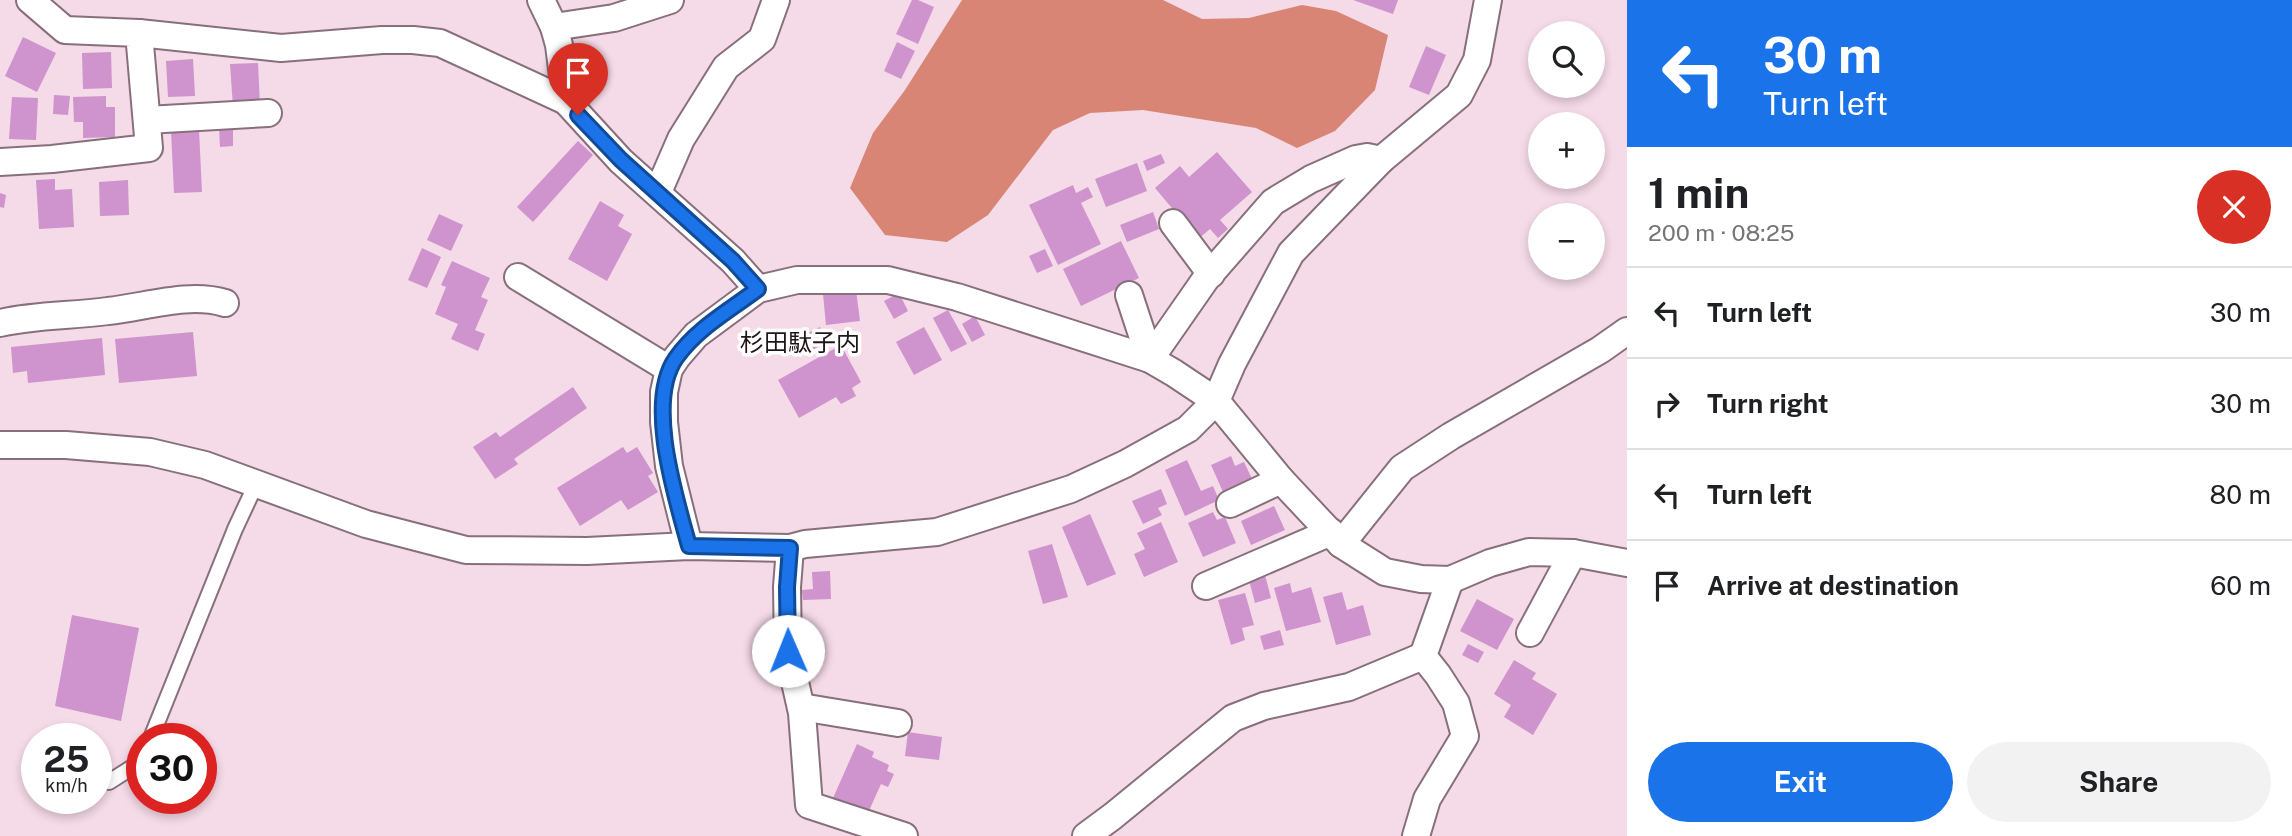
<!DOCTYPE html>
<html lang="en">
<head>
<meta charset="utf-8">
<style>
	:root { --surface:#fff; --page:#f2f2f2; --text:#202124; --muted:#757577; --line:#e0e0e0; --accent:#1a73e8 }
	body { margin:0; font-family:"Public Sans","Noto Sans JP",sans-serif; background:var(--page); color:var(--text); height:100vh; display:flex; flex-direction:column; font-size:26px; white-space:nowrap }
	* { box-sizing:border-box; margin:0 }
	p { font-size:23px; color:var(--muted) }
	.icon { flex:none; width:38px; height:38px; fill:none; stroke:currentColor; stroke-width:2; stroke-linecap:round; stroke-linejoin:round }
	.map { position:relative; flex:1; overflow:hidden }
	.details { display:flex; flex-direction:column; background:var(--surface); width:665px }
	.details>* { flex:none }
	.guide { background:#1a73e8; color:#fff; overflow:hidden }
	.fabs { position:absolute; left:1528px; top:21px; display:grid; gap:14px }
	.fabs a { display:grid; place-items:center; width:77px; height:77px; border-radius:50%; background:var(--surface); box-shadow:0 4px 10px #0003; font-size:35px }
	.speed { position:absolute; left:21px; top:723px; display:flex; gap:14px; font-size:35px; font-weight:700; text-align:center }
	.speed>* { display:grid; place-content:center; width:91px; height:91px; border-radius:50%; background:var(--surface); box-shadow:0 4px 10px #0003; line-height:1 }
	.speed small { font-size:18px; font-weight:400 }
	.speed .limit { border:10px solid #d22; background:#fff; color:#111 }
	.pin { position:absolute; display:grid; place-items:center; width:60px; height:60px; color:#fff; margin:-72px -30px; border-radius:50% 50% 50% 0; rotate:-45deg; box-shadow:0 0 7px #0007 }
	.pin .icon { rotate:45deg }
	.me { position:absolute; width:77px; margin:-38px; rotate:359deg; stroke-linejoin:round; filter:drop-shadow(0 0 5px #0008) }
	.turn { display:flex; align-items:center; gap:24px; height:147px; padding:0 21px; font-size:32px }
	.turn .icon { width:91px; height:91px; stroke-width:2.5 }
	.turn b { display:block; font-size:49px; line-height:60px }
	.round { display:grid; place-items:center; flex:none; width:74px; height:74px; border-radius:37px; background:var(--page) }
	.headline { display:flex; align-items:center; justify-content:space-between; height:119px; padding:0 21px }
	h1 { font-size:42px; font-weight:700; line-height:52px }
	.button { display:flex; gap:14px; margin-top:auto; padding:14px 21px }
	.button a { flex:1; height:80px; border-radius:42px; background:var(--accent); color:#fff; font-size:28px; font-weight:700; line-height:80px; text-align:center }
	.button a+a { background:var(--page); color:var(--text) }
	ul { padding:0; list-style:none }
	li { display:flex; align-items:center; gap:21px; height:91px; padding:0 21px; border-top:2px solid var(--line) }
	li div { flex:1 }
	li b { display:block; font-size:26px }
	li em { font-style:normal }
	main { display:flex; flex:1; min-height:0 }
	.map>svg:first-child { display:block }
	.forest { fill:#d88576 }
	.building { fill:#cf93ce }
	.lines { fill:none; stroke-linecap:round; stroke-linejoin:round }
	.lane-casing { stroke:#87707b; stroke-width:18 }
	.street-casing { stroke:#87707b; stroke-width:30 }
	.lane { stroke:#fff; stroke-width:14 }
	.street { stroke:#fff; stroke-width:26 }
	.route-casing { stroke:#114b97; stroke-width:18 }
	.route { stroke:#1a73e8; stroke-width:12 }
	.labels { text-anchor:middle; stroke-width:7; stroke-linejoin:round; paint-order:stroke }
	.quarter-label { font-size:24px; fill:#1e1519; stroke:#fff }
</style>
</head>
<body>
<main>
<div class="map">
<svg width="1627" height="836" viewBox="0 0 1627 836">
	<rect width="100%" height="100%" fill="#f5dae7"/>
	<path class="forest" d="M962,0H1163L1202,19L1249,18L1302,5L1336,11L1388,35L1375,90L1335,131L1297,148L1256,128L1143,110L1090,113L1053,130L988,215L947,242L885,235L850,188L873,133L905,90Z"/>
	<g class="building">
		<path d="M912,0H918L934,7L918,44L896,34Z"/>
		<path d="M1353,0H1398L1393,14Z"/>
		<path d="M23,37L56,53L37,92L5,76Z"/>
		<path d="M897,42L915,51L901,79L884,71Z"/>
		<path d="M1426,46L1446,55L1429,95L1409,87Z"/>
		<path d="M111,52L112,88L83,89L82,53Z"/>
		<path d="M193,59L195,96L168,97L166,61Z"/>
		<path d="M258,63L260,105L233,107L230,64Z"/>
		<path d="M54,95L70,96L68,115L53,114Z"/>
		<path d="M106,96V107H115V137L83,138V122H74L73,97Z"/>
		<path d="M12,97L38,98L36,140L9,139Z"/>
		<path d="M233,127V146L220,147L219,128Z"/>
		<path d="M199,130L202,192L174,193L171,131Z"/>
		<path d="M578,141L593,155L533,222L517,207Z"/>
		<path d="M1217,152L1252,192L1220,220L1228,229L1218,238L1210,229L1198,239L1155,188L1180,166L1189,177Z"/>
		<path d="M1161,154L1165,163L1147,171L1143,161Z"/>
		<path d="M1137,163L1147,191L1106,207L1095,179Z"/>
		<path d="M55,179V190L72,189L74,227L39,229L36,180Z"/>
		<path d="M128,180L129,215L100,216L99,182Z"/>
		<path d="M1073,185L1076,193L1088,187L1093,197L1081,203L1101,244L1058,265L1029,205Z"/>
		<path d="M0,193L6,195L4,208L0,207Z"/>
		<path d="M600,201L624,215L618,226L632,234L607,281L568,259Z"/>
		<path d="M1153,212L1159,229L1127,242L1120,225Z"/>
		<path d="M439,214L463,225L451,251L427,240Z"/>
		<path d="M1121,241L1139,278L1081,306L1063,269Z"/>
		<path d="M422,248L441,257L427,288L408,280Z"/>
		<path d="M1045,249L1053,266L1037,273L1029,256Z"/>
		<path d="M452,261L490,278L481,297L488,300L475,330L485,334L478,351L451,339L458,324L435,314L446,287L441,285Z"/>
		<path d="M856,290L860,321L826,325L823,294Z"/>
		<path d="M899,293L908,311L894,319L884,301Z"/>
		<path d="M948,310L967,344L951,352L933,318Z"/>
		<path d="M975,316L985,335L972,342L962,324Z"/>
		<path d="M820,327L828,342L804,354L796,339Z"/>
		<path d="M924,327L942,360L914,375L896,342Z"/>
		<path d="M193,332L197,376L119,383L115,339Z"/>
		<path d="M102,338L105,375L28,383L27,371L13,373L11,347Z"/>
		<path d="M841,345L861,382L852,388L856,396L841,404L836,397L799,418L778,380Z"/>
		<path d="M573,387L587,408L514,459L518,464L495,479L473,447L496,432L500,437Z"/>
		<path d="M623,447L627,453L637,447L653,473L648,476L658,492L628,510L621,500L580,526L557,488Z"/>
		<path d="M1231,456L1235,466L1244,462L1253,481L1224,494L1211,465Z"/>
		<path d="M1187,460L1201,491L1213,486L1219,500L1185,516L1165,470Z"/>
		<path d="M1161,489L1167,504L1158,508L1162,515L1143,524L1132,501Z"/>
		<path d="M1274,506L1285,530L1251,545L1241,521Z"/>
		<path d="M1213,512L1217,520L1225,517L1236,543L1203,557L1188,523Z"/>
		<path d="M1090,514L1116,574L1087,586L1062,527Z"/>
		<path d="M1161,522L1178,562L1144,577L1134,554L1145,549L1137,533Z"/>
		<path d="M1052,544L1068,597L1043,604L1028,551Z"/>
		<path d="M830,571L831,599L803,600L802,590L813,589L812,572Z"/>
		<path d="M1265,575L1271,598L1255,603L1249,580Z"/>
		<path d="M1290,583L1292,593L1311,587L1321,622L1286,631L1274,588Z"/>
		<path d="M1342,592L1347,610L1363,605L1371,635L1336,645L1323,597Z"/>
		<path d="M1245,593L1254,625L1242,628L1245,640L1231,645L1218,600Z"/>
		<path d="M1477,599L1514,619L1497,650L1460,631Z"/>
		<path d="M72,615L139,628L121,721L55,706Z"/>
		<path d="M1280,630L1284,645L1264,650L1260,636Z"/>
		<path d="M1468,644L1484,652L1478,663L1462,655Z"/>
		<path d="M1514,660L1536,673L1532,679L1557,694L1533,735L1504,717L1511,705L1494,694Z"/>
		<path d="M908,732L942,737L939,760L905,756Z"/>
		<path d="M857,744L874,752L872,757L889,765L887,771L894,774L888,787L881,784L868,813L833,798Z"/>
	</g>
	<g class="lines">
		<defs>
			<g id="lane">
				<path d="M151,738L235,529L256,484"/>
				<path d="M96,778L109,782L142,761"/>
			</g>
			<g id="street">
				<path d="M541,0L554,27L559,45L566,101L621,161L733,261L758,289"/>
				<path d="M554,27L614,18L670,0"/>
				<path d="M139,33L281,48L382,40H413L440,43L566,101"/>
				<path d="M147,120L268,113"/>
				<path d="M0,162L52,159L149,148L139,33L65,30L30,0"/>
				<path d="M658,192L681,139L726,67L762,39L776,0"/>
				<path d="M1173,223L1211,274"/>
				<path d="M518,277L669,369"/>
				<path d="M1129,295L1150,359"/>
				<path d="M0,323C35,315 72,316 108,311C146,307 188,292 225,303"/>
				<path d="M1150,359L1205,280L1273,202L1311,179L1356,159L1367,157L1381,160"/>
				<path d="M0,445H66L150,452L205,465L366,524L466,550L587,551L689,546L790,548L805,544L937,532L1071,489L1125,464L1188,429L1216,401L1281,480L1341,544L1385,572L1421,579L1450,580L1490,563L1529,552L1573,553L1627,563"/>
				<path d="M1230,504L1281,480"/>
				<path d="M1341,544L1402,468L1451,436L1600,350L1627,331"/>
				<path d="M689,546L669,466L664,422V392L669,369L677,357L696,335L758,289L797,280H888L957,297L1150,359L1174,373L1216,401L1232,364L1291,253L1381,160L1459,95L1477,60L1488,0"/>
				<path d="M790,548L787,587L788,651L802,713L809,805L904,836"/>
				<path d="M1206,586L1331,532"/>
				<path d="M1530,633L1573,553"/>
				<path d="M801,707L898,723"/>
				<path d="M1086,836L1113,816L1233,718L1264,706L1349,687L1423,656"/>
				<path d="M1416,836L1427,799L1465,736L1456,703L1438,675L1423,656L1450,580"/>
			</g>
		</defs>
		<use href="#lane" class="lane-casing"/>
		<use href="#street" class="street-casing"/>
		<use href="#lane" class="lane"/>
		<use href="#street" class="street"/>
	</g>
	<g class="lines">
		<defs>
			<path id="route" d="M578,115L621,160L733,261L758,289C730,310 696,329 676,358C645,402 676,498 689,546L790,548L787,587L788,651"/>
		</defs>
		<use href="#route" class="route-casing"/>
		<use href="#route" class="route"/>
	</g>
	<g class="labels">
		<g class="quarter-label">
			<text x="800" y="351">杉田駄子内</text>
		</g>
	</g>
</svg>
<div class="fabs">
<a><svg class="icon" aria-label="search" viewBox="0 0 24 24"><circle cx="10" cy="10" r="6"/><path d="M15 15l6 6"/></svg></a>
<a>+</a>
<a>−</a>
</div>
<div class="speed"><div>25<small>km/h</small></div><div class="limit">30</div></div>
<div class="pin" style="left:578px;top:115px;background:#d93025"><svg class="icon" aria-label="arrive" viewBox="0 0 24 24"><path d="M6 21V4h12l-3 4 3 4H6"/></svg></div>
<svg class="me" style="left:788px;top:651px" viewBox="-20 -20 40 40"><circle r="19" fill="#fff"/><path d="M0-13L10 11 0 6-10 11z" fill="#1a73e8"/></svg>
</div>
<section class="details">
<div class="guide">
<div class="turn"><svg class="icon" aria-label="left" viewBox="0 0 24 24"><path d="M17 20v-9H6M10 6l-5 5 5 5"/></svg><div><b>30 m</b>Turn left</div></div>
</div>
<div class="headline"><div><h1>1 min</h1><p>200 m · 08:25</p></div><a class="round" style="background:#d93025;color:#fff"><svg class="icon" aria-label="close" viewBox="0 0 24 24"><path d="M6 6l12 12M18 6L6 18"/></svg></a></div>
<ul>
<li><svg class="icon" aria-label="left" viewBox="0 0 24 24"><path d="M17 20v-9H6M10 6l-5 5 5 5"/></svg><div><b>Turn left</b></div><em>30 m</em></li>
<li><svg class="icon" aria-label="right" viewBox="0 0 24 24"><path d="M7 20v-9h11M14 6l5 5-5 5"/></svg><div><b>Turn right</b></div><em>30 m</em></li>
<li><svg class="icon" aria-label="left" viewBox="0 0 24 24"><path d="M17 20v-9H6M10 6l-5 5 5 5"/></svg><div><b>Turn left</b></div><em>80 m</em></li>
<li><svg class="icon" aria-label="arrive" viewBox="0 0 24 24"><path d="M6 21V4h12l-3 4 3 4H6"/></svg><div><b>Arrive at destination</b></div><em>60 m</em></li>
</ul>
<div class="button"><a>Exit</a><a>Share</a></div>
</section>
</main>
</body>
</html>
